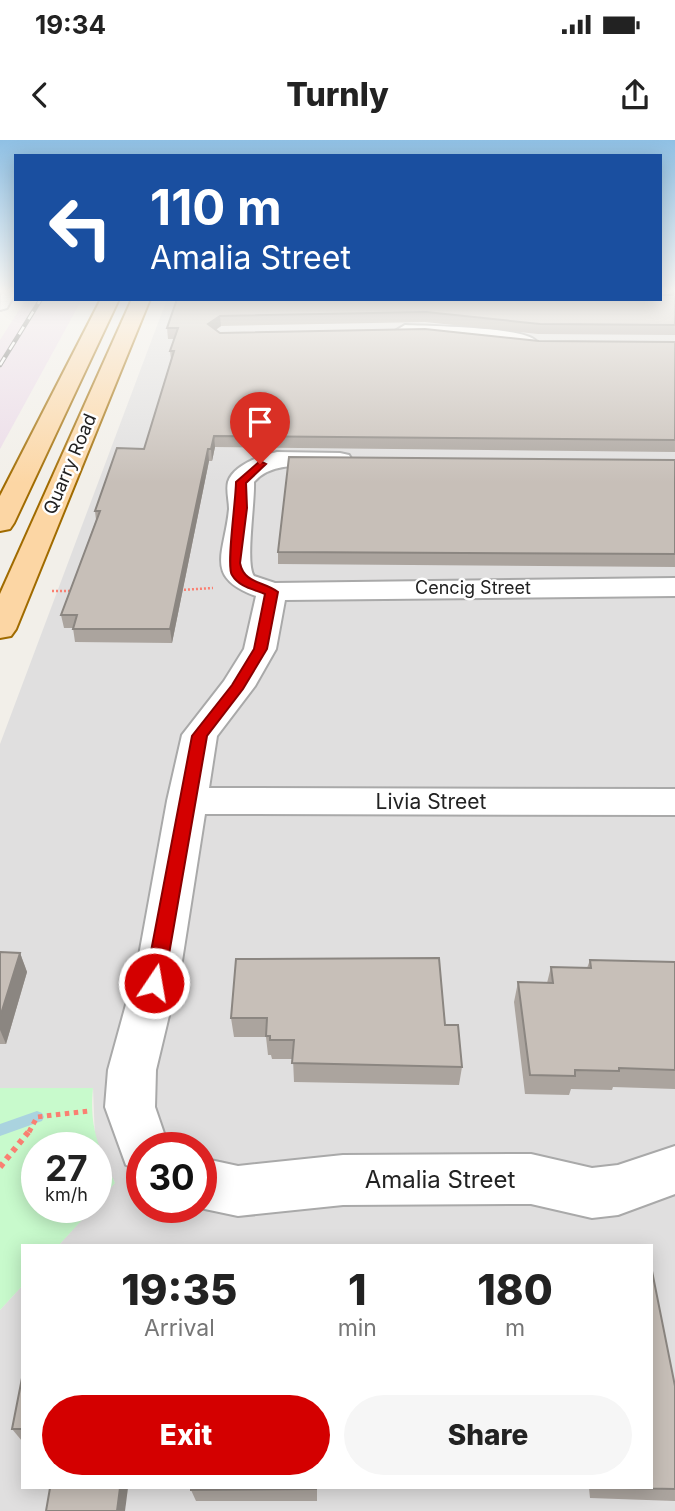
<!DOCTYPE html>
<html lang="en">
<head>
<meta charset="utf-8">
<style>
	:root { --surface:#fff; --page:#f6f6f6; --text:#222; --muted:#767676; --accent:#d40000 }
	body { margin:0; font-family:Inter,sans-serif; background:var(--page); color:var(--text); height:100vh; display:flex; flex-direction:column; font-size:26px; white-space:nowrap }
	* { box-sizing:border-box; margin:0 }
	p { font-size:23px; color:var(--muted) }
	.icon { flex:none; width:38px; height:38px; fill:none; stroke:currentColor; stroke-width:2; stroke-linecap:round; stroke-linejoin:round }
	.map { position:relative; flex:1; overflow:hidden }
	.drawer { position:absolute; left:21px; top:1104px; width:632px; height:245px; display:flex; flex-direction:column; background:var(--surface); border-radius:0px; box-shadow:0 4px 18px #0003 }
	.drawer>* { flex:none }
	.top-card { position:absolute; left:14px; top:14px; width:648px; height:147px; border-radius:0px; box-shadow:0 4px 18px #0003; background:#1a4fa0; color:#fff; overflow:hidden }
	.speed { position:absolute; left:21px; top:992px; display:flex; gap:14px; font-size:35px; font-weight:700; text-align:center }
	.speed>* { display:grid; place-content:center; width:91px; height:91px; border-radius:50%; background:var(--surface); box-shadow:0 4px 18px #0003; line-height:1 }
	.speed small { font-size:18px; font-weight:400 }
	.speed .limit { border:10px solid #d22; background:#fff; color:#111 }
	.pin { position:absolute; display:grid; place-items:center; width:60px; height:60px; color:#fff; margin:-72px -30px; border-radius:50% 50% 50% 0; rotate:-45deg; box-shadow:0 0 7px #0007 }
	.pin .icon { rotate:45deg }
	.me { position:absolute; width:77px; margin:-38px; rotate:12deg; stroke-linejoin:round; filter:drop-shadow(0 0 5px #0008) }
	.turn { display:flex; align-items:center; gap:24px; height:147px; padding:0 21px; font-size:32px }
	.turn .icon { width:91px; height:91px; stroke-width:2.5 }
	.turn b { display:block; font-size:49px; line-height:60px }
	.eta { display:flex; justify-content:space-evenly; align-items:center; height:119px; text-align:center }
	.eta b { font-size:42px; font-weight:800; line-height:49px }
	.button { display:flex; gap:14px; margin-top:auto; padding:14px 21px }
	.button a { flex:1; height:80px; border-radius:42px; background:var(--accent); color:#fff; font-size:28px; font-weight:800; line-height:80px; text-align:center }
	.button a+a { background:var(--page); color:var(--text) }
	.status { display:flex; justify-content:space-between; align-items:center; height:49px; padding:0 35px; background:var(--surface); direction:ltr }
	.status svg { height:19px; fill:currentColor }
	header { display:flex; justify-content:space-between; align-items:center; height:91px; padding:0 21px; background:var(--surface); font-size:32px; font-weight:800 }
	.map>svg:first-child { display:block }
	.residential { fill:#e0dfdf; fill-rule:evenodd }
	.industrial { fill:#ebdbe8 }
	.park { fill:#c8facc }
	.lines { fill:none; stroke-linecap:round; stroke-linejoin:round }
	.stream { fill:#aad3df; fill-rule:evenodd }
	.minor-casing { stroke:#a9a9a9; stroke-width:4 }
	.major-casing { stroke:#a06b00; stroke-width:4 }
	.path-far2 { stroke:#fa8072; stroke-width:2.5; stroke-dasharray:2 2; stroke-linecap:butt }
	.path-far1 { stroke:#fa8072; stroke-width:5; stroke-dasharray:4.5 4.5; stroke-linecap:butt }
	.path { stroke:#fa8072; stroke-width:6; stroke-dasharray:5 5; stroke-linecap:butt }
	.minor { fill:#fff; fill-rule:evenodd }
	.major { fill:#fcd6a4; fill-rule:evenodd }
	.rail-casing { stroke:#707070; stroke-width:4.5 }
	.rail { stroke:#fff; stroke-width:2.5; stroke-dasharray:9; stroke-linecap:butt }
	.wall { fill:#aba49e }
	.shaded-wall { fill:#8b8681 }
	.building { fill:#c7bfb8; stroke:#8b8681; stroke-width:2 }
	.route { fill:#d40000; stroke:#8a0000; stroke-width:2 }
	.labels { text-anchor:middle; stroke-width:5; stroke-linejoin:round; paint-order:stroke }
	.far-street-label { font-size:18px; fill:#222; stroke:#fff }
	.street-label { font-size:21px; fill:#222; stroke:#fff }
	.near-street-label { font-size:24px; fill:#222; stroke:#fff }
</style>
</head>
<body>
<div class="status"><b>19:34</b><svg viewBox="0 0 49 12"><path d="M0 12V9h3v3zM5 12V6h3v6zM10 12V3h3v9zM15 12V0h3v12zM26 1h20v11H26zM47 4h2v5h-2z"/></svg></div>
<header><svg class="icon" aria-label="back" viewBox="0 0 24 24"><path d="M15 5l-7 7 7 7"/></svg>Turnly<svg class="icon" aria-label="share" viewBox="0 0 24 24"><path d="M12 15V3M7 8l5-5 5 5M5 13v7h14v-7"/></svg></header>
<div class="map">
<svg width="675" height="1371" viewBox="0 0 675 1371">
	<rect width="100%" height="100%" fill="#f2efe9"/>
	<path class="residential" d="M675,156V1371H0V1170L23,1145V1348H651V1106H58L115,1043L95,999L93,948H0V604L167,159H660ZM142,1008H201V1068H142Z"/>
	<path class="industrial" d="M26,159H82L0,309V200Z"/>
	<path class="park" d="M0,948H93C89,988 99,1008 115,1043L96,1064V1008H37V1068H93L58,1106H23V1145L0,1170Z"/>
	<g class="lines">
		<path class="stream" d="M37,971L42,973L44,977L42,981L0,996V984Z"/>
		<defs>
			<g id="minor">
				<path d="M16,151L7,168L0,170L1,151Z"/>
				<path d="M405,185C427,186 526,187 536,201L526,207L398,195L395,191Z"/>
				<path d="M277,312L340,313L349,315L352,320L349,325L340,327C313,327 273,319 254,342C255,362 245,425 254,436L275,443L675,438V456L285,460L276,509L255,546L217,596L209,648L675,649V675L205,674L182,821L156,930L155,967L169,1008H142V1031L126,1025L105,967L108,930L138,821L167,661L182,595L224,541L244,509L256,456C203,437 225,413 229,369C229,361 226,350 228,342C233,325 262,315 277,312Z"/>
				<path d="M675,1006V1054L618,1075L592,1078L531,1064L343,1065L238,1076L200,1068L201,1018L238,1026L343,1015L531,1014L592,1028L618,1025Z"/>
			</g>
			<g id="major">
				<path d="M101,159H119L14,383L10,389L0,391V356Z"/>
				<path d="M132,159H150L16,489L11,496L0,498V454Z"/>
			</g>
		</defs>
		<use href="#minor" class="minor-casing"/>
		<use href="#major" class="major-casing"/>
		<g class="path-far2">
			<path d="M660,152H675"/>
			<path d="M180,450L213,448"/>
			<path d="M52,451H73"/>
		</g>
		<path class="path-far1" d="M29,992L37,977L89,971"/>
		<path class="path" d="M0,1027L30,990"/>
		<use href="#minor" class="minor"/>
		<use href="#major" class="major"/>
		<defs>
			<path id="rail" d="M0,225L41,159"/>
		</defs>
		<use href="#rail" class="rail-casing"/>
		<use href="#rail" class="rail"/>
	</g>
	<g class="wall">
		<path d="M670,151H675V195L538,194L425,182L221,186L216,190L220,193L539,201L675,202V312L215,307L212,321H209L172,503L75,502L73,488H64L61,475L96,380L95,371L144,309L171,219L170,211L175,199H168L167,188L177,159L669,155Z"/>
		<path d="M675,320V427L278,424V412Z"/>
		<path d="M0,812L20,813L27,832L6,904H0Z"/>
		<path d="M236,819L445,885L462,927L459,945L294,942L293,919H272L271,915H268L266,897H234L231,878Z"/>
		<path d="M590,820L675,822V949L613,947L612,950L571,949L569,955L525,954L514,862L518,842L547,843L551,827L587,828Z"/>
		<path d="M23,1233V1301H22L12,1289Z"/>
		<path d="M675,1246V1361L590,1358L589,1348H651Z"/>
		<path d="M191,1348H317V1361H196L191,1350Z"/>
	</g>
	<g class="shaded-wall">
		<path d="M220,176L221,186L209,194L208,184Z"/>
		<path d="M214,296L215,307L212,321L211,309Z"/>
		<path d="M208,309L209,321L172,503L170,489Z"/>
		<path d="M20,813L27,832L6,904L0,890V877Z"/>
		<path d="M120,1348H128L125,1371H117Z"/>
	</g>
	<g class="building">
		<path d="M672,151H675V185L540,184L426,172L220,176L208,184L220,193L425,189L539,201L675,202V300L214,296L211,309H208L170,489H73L77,475H61L100,371H95L117,308L144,309L174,211H170L178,188H167L177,159H660V155H675Z"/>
		<path d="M289,317L675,320V414L278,412Z"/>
		<path d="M0,812L20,813L0,877Z"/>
		<path d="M439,818L445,885H458L462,927L292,923L294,900H270V896H266L267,878H231L236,819Z"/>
		<path d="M590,820L675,822V930L619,928V931L575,930V936L530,935L518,842L553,843L551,827L591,828Z"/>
		<path d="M651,1126L675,1246V1349L623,1348H651Z"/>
		<path d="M23,1233V1289H12Z"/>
		<path d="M50,1348H120L117,1371H46Z"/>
		<path d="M191,1348H316V1349L191,1350Z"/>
	</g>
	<linearGradient id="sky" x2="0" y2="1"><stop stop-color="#8fc0e4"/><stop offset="0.44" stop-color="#f9f8f5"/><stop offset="1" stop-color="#f9f8f5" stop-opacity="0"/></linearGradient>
	<rect width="675" height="343" fill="url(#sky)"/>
	<path class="route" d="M260,321L266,324L246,343L247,368L240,423C244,444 264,441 278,452L267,509L243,549L207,596L164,843L154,851L145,843L192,596L232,545L254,509L265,454C253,449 239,447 232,435C226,427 236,360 236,342Z"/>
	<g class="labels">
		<g class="far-street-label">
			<text transform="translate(70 324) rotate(-67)" y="6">Quarry Road</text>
			<text x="473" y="454">Cencig Street</text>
		</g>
		<g class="street-label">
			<text x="431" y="669">Livia Street</text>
		</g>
		<g class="near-street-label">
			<text x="440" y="1048">Amalia Street</text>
		</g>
	</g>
</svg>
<div class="speed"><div>27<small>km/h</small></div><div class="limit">30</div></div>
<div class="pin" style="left:260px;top:324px;background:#d93025"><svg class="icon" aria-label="arrive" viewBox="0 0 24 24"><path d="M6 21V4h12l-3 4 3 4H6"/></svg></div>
<svg class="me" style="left:154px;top:843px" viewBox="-20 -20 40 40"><circle r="17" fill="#d40000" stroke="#fff" stroke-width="3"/><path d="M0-11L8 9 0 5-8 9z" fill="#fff"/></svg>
<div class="top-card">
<div class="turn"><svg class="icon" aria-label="left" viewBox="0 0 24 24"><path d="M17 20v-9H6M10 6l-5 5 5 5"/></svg><div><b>110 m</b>Amalia Street</div></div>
</div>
<section class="drawer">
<div class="eta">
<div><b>19:35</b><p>Arrival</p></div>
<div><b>1</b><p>min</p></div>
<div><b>180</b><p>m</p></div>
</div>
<div class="button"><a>Exit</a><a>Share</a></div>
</section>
</div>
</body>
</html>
